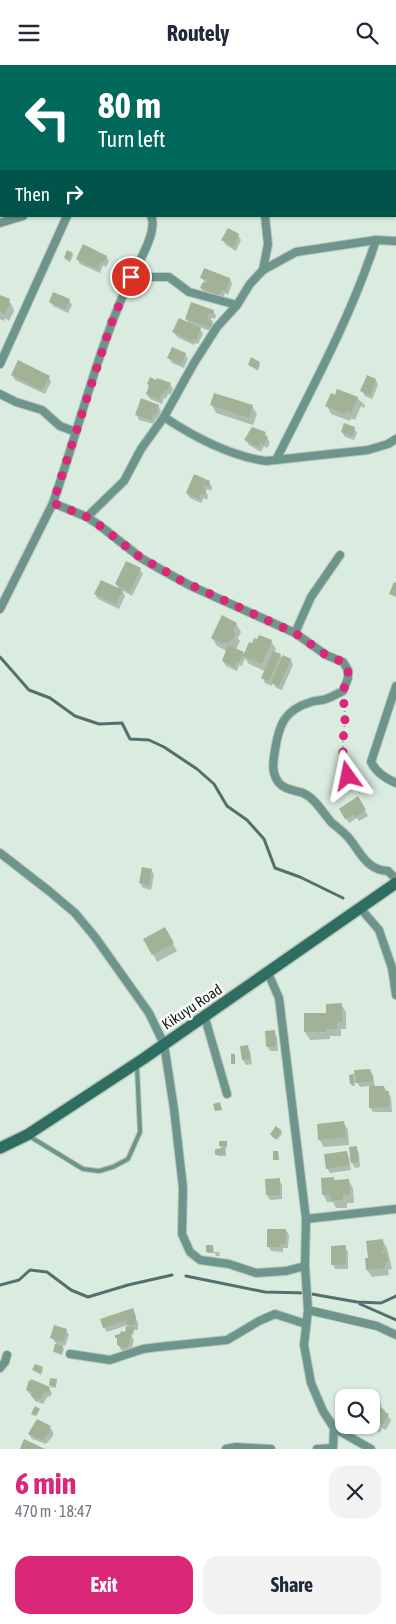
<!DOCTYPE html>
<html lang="en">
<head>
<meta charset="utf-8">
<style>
	:root { --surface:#fff; --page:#f2f2f3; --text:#1f2937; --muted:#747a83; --accent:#db2777 }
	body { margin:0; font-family:"Asap Condensed",sans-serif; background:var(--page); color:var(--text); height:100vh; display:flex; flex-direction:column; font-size:19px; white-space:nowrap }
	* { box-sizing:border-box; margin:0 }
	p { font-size:16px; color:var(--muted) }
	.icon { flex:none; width:28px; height:28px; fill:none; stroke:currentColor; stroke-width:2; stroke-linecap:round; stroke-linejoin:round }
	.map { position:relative; height:1384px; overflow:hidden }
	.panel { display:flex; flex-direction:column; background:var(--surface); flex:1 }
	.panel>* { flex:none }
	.hud { position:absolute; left:0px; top:0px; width:396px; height:152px; box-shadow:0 1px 4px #0004; background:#00695c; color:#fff; overflow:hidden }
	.buttons { position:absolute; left:335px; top:1324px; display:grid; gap:10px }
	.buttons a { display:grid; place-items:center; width:45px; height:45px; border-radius:10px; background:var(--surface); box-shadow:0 1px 4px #0004; font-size:25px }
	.pin { position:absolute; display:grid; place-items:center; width:42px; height:42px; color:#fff; margin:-21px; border:2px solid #fff; border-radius:50%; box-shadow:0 1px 5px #0007 }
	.me { position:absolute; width:55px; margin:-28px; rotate:348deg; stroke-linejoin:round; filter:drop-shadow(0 0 4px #0008) }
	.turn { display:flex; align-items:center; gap:18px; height:105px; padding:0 15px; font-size:22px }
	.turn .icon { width:65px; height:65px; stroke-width:2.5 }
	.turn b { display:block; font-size:35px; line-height:42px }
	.then { display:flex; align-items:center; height:48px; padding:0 15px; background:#0003; gap:10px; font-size:19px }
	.round { display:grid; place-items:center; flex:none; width:52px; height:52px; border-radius:15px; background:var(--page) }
	.summary { display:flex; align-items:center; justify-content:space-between; height:85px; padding:0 15px }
	h1 { font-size:30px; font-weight:700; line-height:38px; color:var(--accent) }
	.action { display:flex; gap:10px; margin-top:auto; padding:10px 15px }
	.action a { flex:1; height:58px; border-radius:15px; background:var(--accent); color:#fff; font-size:20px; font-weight:700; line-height:58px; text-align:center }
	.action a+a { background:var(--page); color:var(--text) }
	header { display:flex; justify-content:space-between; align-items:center; height:65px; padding:0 15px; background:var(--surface); font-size:22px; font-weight:700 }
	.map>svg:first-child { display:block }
	.shadow { fill:#0003 }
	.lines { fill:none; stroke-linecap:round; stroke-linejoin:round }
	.stream { stroke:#53706f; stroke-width:3 }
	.building { fill:#a1b297 }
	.lane-casing { stroke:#b7c7bb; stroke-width:6 }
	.street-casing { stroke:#b7c7bb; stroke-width:10 }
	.secondary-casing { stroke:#b7c7bb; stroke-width:14 }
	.path { stroke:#8f9d93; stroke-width:2; stroke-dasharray:1 4; stroke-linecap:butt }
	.lane { stroke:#6e958b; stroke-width:4 }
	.street { stroke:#6e958b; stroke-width:8 }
	.secondary { stroke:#2e6d5f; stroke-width:11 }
	.route { stroke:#db2777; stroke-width:9; stroke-dasharray:0 16.2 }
	.labels { text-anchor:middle; stroke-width:4.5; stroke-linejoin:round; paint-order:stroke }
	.street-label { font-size:15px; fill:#171e19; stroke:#fff }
</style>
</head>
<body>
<header><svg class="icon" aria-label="menu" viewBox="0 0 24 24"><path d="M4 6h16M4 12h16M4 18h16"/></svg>Routely<svg class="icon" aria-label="search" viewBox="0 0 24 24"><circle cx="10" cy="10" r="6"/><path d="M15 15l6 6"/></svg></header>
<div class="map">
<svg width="396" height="1384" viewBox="0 0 396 1384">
	<rect width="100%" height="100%" fill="#daecdf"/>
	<g class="shadow">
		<path d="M238,170L241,175L236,186L226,180L223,175Z"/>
		<path d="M72,189L73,191L70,197L66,195L65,192Z"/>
		<path d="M106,191L109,196L106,202L103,200L100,208L80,199L77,194Z"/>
		<path d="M202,213L230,214L232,219L228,230L225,228L222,235L204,228L201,223L206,219Z"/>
		<path d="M0,231L9,235L13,243L14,246L9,256L5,253L4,256L0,254Z"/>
		<path d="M69,235L72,240L68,248L53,241L50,236Z"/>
		<path d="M213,246L216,251L215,254L212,253L210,256L215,262L214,267L199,262L203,269L198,279L195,278L194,280L177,272L174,267L190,260L186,254Z"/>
		<path d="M185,289L188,294L184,303L172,298L169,293Z"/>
		<path d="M259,298L260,300L258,306L249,300Z"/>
		<path d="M12,310L49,312L51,317L45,329L15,315Z"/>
		<path d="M376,315L378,320L372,334L365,331L362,326Z"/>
		<path d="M148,319H170L173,324L170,330L168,329L166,334L164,333L162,339L150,334L147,329L150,322Z"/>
		<path d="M335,332L357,333L365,340L364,343L361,341L355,355L351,353L350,356L331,349L327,341Z"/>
		<path d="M212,340L252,341L257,349L253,360L216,348Z"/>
		<path d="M158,341L161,346L158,354L156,353L154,359L139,355L137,350Z"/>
		<path d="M354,363L357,368L354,375L345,372L342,367Z"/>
		<path d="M265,368L270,378L267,383L264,381L261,387L249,380L246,375Z"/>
		<path d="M209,417L212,422L211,426L207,424L206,426L208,431L207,435L204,433L201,438L190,433L187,428Z"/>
		<path d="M140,504L143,509L132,531L122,525L125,531L119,544L98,534L95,529L120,525L116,519Z"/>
		<path d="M236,559L241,567L238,573L240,576L236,585L243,588L245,591L271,576L276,584L274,587L280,590L283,594L291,595L293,600L282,625L276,623L273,618L272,621L265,618L263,613L265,606L249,599L245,593L242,601L239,600L237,606L226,601L223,596L227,586L217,581L212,573Z"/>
		<path d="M358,733L368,751L359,756L357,753L349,758L340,744Z"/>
		<path d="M143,804L151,805L154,810L151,825L143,823L140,818Z"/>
		<path d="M164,864L177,886L157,897L145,874Z"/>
		<path d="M341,939L346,947V964H341V971H330V974L310,975L305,967V950L327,949Z"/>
		<path d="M274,967L277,972L278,986H270L267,981Z"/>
		<path d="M247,981L250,986L252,999L246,1000L243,995L241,982Z"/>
		<path d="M370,1005L373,1010L375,1023L384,1022L391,1032L392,1047H373L370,1042V1021L360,1022L354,1013L355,1021H352L351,1019L353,1011L357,1017Z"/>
		<path d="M344,1058L348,1065L349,1080L324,1082L319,1074Z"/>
		<path d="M281,1067L282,1069L277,1075L272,1071Z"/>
		<path d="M226,1077L227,1083H224L226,1091H218L217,1089L222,1084L220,1081Z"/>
		<path d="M356,1083L359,1088L360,1102L355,1103L349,1093L351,1105L330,1108L327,1103L346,1087L352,1097Z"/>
		<path d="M334,1114L335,1116H349L353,1123L354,1138H347V1143H336L333,1137H327L323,1129Z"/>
		<path d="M279,1115L282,1120V1134L270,1135L267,1130Z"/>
		<path d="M286,1165L289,1170L288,1183H283V1187L271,1186L268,1181Z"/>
		<path d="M383,1176L387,1183L392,1204L388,1205L389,1210L372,1212L367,1205L369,1194Z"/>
		<path d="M213,1181L214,1187H219L220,1191H216L215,1188H208L207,1186Z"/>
		<path d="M345,1182L348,1187V1204H335L333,1199Z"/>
		<path d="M132,1244L138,1258V1265H134L133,1270L130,1269L134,1275L131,1287H127L121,1285L118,1279L128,1269L126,1266L128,1260L107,1267L104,1262Z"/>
		<path d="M66,1265L69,1270L65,1281L61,1280L64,1284L62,1290L56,1288L54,1286L56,1278L52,1273Z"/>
		<path d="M42,1303L43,1305L41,1310L33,1305Z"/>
		<path d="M56,1315V1323L51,1322L50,1320Z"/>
		<path d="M49,1323L52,1328L50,1332L48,1331L43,1339L35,1336L27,1325Z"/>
		<path d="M373,1337L380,1340L391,1355L386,1365L382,1363L380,1368L369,1360H371Z"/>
		<path d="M50,1362L53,1367V1371L46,1379L32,1374L29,1369Z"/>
	</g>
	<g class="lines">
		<g class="stream">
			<path d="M0,592L29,625L50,633L75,651L99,659L122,658L130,674L149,675L164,682L197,704L214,719L227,741L247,755L264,774L275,803L300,812L343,833"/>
			<path d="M186,1211L265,1227L306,1228L357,1237L381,1238L396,1231"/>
			<path d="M0,1220L19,1215L30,1205L47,1207L71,1225L88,1232L128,1220L172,1210"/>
			<path d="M360,1239L396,1255"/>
		</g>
	</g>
	<g class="building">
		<path d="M228,163L239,169L234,182L221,175Z"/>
		<path d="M83,179L107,191L103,198L101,196L97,204L76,194Z"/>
		<path d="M67,185L73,188L69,195L64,193Z"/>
		<path d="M204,203L230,213L226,226L222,224L219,231L200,223L203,217L206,218L207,215L200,213Z"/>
		<path d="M53,227L70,234L65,244L49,237Z"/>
		<path d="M0,230L10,234L9,237L10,238L5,249L0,246Z"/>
		<path d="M191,237L214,245L213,250L209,248L207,254L213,256L211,263L185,254Z"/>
		<path d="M179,253L201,263L196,275L192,274L191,276L172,267Z"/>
		<path d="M172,282L186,288L181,299L167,293Z"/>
		<path d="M251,292L260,297L257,304L248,300Z"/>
		<path d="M18,295L50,311L42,325L11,310Z"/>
		<path d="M367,310L376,314L370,330L360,326Z"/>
		<path d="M150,312L156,315L157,313L171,318L167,326L165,325L163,330L161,329L159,335L146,329L149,320L147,319Z"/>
		<path d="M337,324L358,332L351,348L347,346L345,349L325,341L331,328L335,330Z"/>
		<path d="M214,328L253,340L249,353L210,340Z"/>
		<path d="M141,333L159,340L156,350L153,349L151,355L135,350Z"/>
		<path d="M344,358L355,362L352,371L341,367Z"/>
		<path d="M252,362L266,367L264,370L268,372L264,379L261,377L258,382L244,375Z"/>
		<path d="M194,409L210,416L208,422L204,420L203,423L206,425L204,430L201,429L199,434L186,428Z"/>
		<path d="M126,496L141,503L130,527L115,519Z"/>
		<path d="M101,515L123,525L116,539L94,529Z"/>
		<path d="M394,517L396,518V532L389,529Z"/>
		<path d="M222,550L237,558L233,566L236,568L232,576L230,575L228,579L224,577L223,579L211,573Z"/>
		<path d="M259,570L272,575L262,599L243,591L249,577L252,578L254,573L257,574Z"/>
		<path d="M228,580L244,587L239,597L237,596L234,602L222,596Z"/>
		<path d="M273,586L281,589L269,616L261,613Z"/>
		<path d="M283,590L291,594L279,621L271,618Z"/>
		<path d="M358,731L366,745L355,752L354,749L345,754L339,744Z"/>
		<path d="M142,802L152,804L149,820L139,818Z"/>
		<path d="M165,862L174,878L152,890L143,874Z"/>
		<path d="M342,938V957H337V964H326V967H304V948H326V939Z"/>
		<path d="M275,965L276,981L266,982L265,966Z"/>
		<path d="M248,980L250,994L242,995L240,981Z"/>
		<rect x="231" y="989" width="4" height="10"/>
		<path d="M370,1004L373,1016L355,1018L354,1005Z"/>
		<path d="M354,1009V1019H350L349,1010Z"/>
		<path d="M369,1021H384L385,1026H389V1042L369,1043Z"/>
		<path d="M220,1037L222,1045L215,1046L213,1039Z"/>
		<path d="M344,1056L346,1072L318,1075L317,1059Z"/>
		<path d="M276,1061L282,1066L275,1074L270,1069Z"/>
		<rect x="219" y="1076" width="8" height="5"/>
		<path d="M357,1081L358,1097L351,1098L349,1082Z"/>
		<path d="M225,1083L226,1089L215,1090V1084Z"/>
		<path d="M273,1086H278L279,1095H273Z"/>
		<path d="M347,1086L349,1100L326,1104L324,1089Z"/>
		<path d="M334,1112V1115L349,1114L350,1130H343V1135L331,1136L330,1129L322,1130L321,1113Z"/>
		<path d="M280,1113V1130H266L265,1114Z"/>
		<path d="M267,1164H286V1179H281L280,1182H267Z"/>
		<path d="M383,1174L384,1185H382V1188L387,1187L388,1197H385V1203L366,1205L365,1193H368L366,1176Z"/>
		<rect x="206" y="1180" width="7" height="7"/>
		<path d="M346,1180V1199L331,1200V1181Z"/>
		<path d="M133,1243L136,1252L135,1260H126L127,1255L103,1263L100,1254Z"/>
		<path d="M54,1260L67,1264L63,1277L50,1273Z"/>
		<path d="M126,1261L134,1262L128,1282H126L125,1283L117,1280V1273H115V1270L120,1269L121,1266L125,1267Z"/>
		<path d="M55,1279L63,1281L62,1288L53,1287Z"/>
		<path d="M35,1299L43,1302L40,1308L32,1305Z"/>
		<path d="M50,1313L57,1314L56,1321L49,1320Z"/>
		<path d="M31,1314L50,1322L48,1328L45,1327L40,1335L31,1331L32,1327L26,1325L29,1315L31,1316Z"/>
		<path d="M372,1335L381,1339L379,1342L385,1345V1347L389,1349L383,1360L379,1358L377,1364L371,1361Z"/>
		<path d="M35,1341L40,1344L36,1351L31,1349Z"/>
		<path d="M37,1354L51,1361L49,1364L51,1365L43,1375L28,1369Z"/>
		<path d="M24,1374L45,1384H20Z"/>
	</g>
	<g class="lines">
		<defs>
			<path id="lane" d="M29,1071L83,1104L99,1106L113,1102L128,1094L140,1067L137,1002"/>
			<g id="street">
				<path d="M14,0L17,1"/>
				<path d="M32,1L33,0"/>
				<path d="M148,1V0"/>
				<path d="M0,57L1,54"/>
				<path d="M0,158L23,151"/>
				<path d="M263,205L296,187L376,175L396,176"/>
				<path d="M131,212H169L189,227L237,240"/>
				<path d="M0,299L67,151"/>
				<path d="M0,329L16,337L42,345L60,361L76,367"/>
				<path d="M164,352C194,372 230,391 266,396L368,385L388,379L396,374"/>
				<path d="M276,395C312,323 351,252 376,175"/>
				<path d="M53,438C78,366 96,291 127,221C134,205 159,167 151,151"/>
				<path d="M87,452L99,460L141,493L160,504L191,521L295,568L326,590L343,597L348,605V613L343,626C337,629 332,632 326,634C321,636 315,635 311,637C284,645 279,660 275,685C273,697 271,708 279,718C285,725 295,725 303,728C315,733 323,748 332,758C337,762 342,766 347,771C360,785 365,805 388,806L396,814"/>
				<path d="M0,544L53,438L87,452L124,416L141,384L164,352L194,298L217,262L237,240L250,219L263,205L268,179L265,151"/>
				<path d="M295,568L311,532L340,490"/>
				<path d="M396,621L371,697C377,708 385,713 396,718"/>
				<path d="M0,788L49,826L75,848L95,872L149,948L164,979L174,1044L183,1123L182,1169L190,1187L200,1195L229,1199L256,1208L286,1206L305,1201"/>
				<path d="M361,844L379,865L392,903L396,930"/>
				<path d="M268,908L279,933L306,1154L305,1201L308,1245L304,1280L311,1318L323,1346L334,1363L371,1384"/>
				<path d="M205,953L227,1029"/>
				<path d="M306,1154L396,1144"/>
				<path d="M308,1245L377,1261L396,1270"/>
				<path d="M70,1289L110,1295L143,1284L158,1282L227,1275L259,1256L275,1249L306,1259"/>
				<path d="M0,1303L5,1297L7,1290"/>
				<path d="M226,1384L236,1382L271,1384"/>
				<path d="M317,1384L332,1383"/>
				<path d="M333,1384L334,1363"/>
			</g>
			<path id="secondary" d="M0,1083L27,1070L143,994L396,818"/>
		</defs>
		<use href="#lane" class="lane-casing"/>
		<use href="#street" class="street-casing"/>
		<use href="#secondary" class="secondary-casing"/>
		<path class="path" d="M344,636L345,654L343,677V694L348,711L362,730"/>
		<use href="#lane" class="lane"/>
		<use href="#street" class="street"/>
		<use href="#secondary" class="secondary"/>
	</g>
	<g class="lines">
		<path class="route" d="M131,212L111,259L53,438L87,452L99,460L141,493L172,510L180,515L295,568L326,590L343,597L348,605V613L343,626L345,654L343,677V694L348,711"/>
	</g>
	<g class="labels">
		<g class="street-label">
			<text transform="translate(192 942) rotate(-34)" y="5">Kikuyu Road</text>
		</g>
	</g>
</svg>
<div class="buttons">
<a><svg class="icon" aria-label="search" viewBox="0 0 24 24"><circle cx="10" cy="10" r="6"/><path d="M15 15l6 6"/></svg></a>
</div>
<div class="pin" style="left:131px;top:212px;background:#d93025"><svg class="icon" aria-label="arrive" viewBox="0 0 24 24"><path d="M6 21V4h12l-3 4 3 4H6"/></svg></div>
<svg class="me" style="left:348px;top:711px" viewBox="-20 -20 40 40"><path d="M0-17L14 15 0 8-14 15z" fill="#db2777" stroke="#fff" stroke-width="4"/></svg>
<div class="hud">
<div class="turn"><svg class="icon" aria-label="left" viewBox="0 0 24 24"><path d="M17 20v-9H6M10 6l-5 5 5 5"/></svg><div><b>80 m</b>Turn left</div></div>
<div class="then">Then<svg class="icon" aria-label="right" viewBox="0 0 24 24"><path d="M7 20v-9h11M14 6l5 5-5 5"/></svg></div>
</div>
</div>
<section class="panel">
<div class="summary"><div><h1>6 min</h1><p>470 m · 18:47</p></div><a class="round"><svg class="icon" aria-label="close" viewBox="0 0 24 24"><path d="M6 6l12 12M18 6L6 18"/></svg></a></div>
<div class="action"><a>Exit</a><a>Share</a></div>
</section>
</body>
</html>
